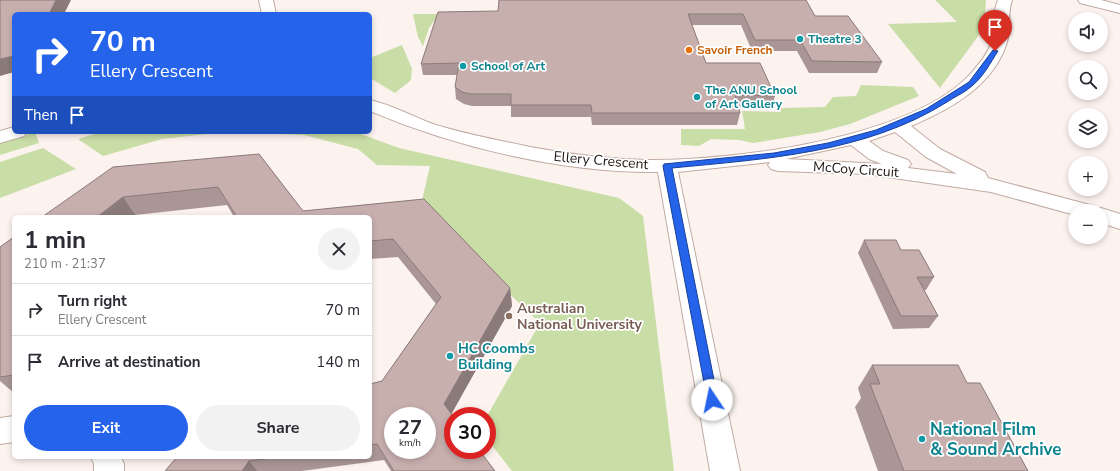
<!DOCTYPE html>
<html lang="en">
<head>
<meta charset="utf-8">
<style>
	:root { --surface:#fff; --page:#f2f2f3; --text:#2b2b33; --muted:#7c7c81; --line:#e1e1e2; --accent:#2563eb }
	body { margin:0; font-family:"Nunito Sans",sans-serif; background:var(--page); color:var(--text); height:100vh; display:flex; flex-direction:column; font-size:15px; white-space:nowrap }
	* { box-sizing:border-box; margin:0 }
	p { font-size:13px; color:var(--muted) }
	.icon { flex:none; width:22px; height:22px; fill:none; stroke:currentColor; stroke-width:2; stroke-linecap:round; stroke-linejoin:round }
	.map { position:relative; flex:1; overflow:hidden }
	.details { position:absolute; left:12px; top:215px; width:360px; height:244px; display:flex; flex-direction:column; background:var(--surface); border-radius:6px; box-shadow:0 2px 6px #0003 }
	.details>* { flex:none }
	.top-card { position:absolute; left:12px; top:12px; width:360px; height:122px; border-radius:6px; box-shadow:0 2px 6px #0003; background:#2563eb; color:#fff; overflow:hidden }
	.tools { position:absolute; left:1068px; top:12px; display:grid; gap:8px }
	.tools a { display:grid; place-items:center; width:40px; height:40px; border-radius:50%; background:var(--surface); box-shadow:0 2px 6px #0003; font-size:20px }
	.speed { position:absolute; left:384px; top:407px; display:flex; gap:8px; font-size:20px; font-weight:700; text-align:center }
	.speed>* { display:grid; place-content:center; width:52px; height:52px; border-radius:50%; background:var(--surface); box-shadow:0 2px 6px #0003; line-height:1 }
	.speed small { font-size:10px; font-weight:400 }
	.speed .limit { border:6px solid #d22; background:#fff; color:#111 }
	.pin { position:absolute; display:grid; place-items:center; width:34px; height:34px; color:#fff; margin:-41px -17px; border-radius:50% 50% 50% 0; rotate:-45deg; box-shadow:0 0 4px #0007 }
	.pin .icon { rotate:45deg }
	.me { position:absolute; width:44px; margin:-22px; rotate:349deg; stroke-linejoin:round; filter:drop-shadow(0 0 3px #0008) }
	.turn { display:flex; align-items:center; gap:14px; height:84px; padding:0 12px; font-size:18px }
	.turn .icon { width:52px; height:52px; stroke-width:2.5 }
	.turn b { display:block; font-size:28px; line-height:34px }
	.then { display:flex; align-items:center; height:38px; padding:0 12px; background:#0003; gap:8px; font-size:15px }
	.round { display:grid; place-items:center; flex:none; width:42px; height:42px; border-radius:21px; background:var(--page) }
	.headline { display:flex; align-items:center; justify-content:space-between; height:68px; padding:0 12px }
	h1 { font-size:24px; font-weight:700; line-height:30px }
	.action { display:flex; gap:8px; margin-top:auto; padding:8px 12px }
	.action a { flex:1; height:46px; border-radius:24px; background:var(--accent); color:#fff; font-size:16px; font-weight:700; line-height:46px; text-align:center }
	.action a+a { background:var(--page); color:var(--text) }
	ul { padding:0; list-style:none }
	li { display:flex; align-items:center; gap:12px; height:52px; padding:0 12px; border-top:1px solid var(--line) }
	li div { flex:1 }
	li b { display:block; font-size:15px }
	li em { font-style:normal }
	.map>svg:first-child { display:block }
	.green { fill:#c9dda6 }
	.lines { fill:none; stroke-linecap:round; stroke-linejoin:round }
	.minor-casing { stroke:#c1aba2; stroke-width:2 }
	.minor { fill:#fff; fill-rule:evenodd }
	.wall { fill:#ab9696 }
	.shaded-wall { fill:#8b7a7a }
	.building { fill:#c7afae; stroke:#8b7a7a; fill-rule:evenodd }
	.route { fill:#2563eb; stroke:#184099 }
	.culture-dot { fill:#0f9aa8; stroke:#fff; stroke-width:1.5 }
	.food-dot { fill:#e8710a; stroke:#fff; stroke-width:1.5 }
	.education-dot { fill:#8d6e63; stroke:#fff; stroke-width:1.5 }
	.labels { text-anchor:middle; stroke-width:3.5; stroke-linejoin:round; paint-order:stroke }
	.far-culture-label { font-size:12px; font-weight:bold; fill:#0d838f; stroke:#fff; text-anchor:start }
	.far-food-label { font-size:12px; font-weight:bold; fill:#c56008; stroke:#fff; text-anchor:start }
	.street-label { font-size:14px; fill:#1e1612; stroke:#fff }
	.education-label { font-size:14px; font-weight:bold; fill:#785e54; stroke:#fff; text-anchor:start }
	.culture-label { font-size:14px; font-weight:bold; fill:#0d838f; stroke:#fff; text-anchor:start }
	.near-culture-label { font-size:17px; font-weight:bold; fill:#0d838f; stroke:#fff; text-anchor:start }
</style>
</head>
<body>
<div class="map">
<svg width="1120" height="471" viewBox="0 0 1120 471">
	<rect width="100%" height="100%" fill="#fcf2ee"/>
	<g class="green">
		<path d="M935,0H986L984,28L940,88L888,24L957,22Z"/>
		<path d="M413,14H439L429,28L423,46L418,37Z"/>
		<path d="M402,45L412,69L411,80L395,93L370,78V58Z"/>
		<path d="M861,85L913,87L919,96L850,124L820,132L753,143L739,140L711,139L699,146L681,145V129H745L742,111L781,112L780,108L825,107L833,97L856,96Z"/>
		<path d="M35,132L39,143L0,155V143Z"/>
		<path d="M101,132H355L399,148L619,198L643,216L674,471H512L487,439V416L540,323L420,209L430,166L377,165L358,149L304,135L259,133H216L162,139L103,156L78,139Z"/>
		<path d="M43,148L76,169L0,198V162Z"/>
	</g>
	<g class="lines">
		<defs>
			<g id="minor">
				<path d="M259,0H273L276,14H262Z"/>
				<path d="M998,0H1012C1007,14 1011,28 1007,42C994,86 949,110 911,126L940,149L985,172L988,178L1094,206L1096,209L1101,208L1120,214V229L1101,223V211H1075V215L991,192L866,174L778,171L771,169L768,165L770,162L678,172L740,471H710L658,172C564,173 457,148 370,111V100C392,105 412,116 433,124C464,134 498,140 530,147C568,154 607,159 647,160C733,161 923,138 977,66C985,57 991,47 993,35C995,23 993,11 998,0ZM895,132L926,157L957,174L908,168L911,164L908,160L883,151L869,141ZM851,145L869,159L882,164L786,159Z"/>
				<path d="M1078,0H1101L1120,5V13L1080,3Z"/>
				<path d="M14,127V132H27L24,136L0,143V131Z"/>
				<path d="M14,416V442L0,444V418Z"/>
				<path d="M91,457H121L124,464V471H94V464Z"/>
			</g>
		</defs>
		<use href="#minor" class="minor-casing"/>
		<use href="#minor" class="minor"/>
	</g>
	<g class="wall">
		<path d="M499,0L815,16L882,62L877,73H809L797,51H752L741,25H692L706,63L775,96L772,107H738L740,113L737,125H592L591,117H511V106H472L464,104L456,99L455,87L457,75H423L421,64L498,11Z"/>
		<path d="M259,154L303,211L424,199L510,288L512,306L451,414L495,471H391L384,460L302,471H165L177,457H370V384L382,381L436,304L398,257L370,259V217H234L227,205L135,215L42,217Z"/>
		<path d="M14,237V393L0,381V247Z"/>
		<path d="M864,240L934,277L926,290H924L938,316L929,328L893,329L858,253Z"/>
		<path d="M872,365L967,383L1028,471H878L855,407L861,398L858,388Z"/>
	</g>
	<g class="shaded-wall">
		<path d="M56,0H71L64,14H49Z"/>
		<path d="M14,56V72L0,76V59Z"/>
		<path d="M123,197L135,215L132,217H97Z"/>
		<path d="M510,288L512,306L448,420L444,404Z"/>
		<path d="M249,461L257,471H242Z"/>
	</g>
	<g class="building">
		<path d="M0,0H56L49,14H14V56L0,59Z"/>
		<path d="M499,0H806L815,16H848L882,62L812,61L800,40H755L743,14H688L706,63H760L775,96L735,95L740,113H592L591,105H511V94H471L462,92L455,87L459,63L421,64L438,12L498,11Z"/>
		<path d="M259,154L303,211L424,199L510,288L444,404L453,416V450H479L495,471H394L377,444L370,445V384L382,381L441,297L393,239L370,241V217H237L218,187L123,197L97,217H42L113,167ZM393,416H427V450H393Z"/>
		<path d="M14,237V375L0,377V247Z"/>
		<path d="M864,240H896L901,250H919L934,277H917L938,316H901Z"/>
		<path d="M872,365H958L967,383H980L1028,471H904L870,384H880Z"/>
		<path d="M177,457H280L249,461L242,471H165Z"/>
	</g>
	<path class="route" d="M993,50L998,51C991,62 983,77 973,85C966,92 956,96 947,102C866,153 765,159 672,168L718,400L716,404L712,406L708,404L663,166L664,164L774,153L828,143L876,130L926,109L969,82Z"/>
	<g class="culture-dot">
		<circle cx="800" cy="39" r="4"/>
		<circle cx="463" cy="66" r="4"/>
		<circle cx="697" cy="97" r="4"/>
		<circle cx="450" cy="356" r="4"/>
		<circle cx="922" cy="439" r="4"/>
	</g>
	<circle class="food-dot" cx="689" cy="50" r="4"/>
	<circle class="education-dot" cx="509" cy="316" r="4"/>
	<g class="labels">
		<g class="far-culture-label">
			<text x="808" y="43">Theatre 3</text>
			<text x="471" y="70">School of Art</text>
			<text x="705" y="94">The ANU School<tspan x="705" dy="14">of Art Gallery</tspan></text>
		</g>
		<g class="far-food-label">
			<text x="697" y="54">Savoir French</text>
		</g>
		<g class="street-label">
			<text transform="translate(601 160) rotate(5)" y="5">Ellery Crescent</text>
			<text transform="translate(856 169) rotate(4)" y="5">McCoy Circuit</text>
		</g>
		<g class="education-label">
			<text x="517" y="313">Australian<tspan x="517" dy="16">National University</tspan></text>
		</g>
		<g class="culture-label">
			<text x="458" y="353">HC Coombs<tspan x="458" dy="16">Building</tspan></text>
		</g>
		<g class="near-culture-label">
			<text x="930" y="435">National Film<tspan x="930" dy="20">&amp; Sound Archive</tspan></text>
		</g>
	</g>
</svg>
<div class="tools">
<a><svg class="icon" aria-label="sound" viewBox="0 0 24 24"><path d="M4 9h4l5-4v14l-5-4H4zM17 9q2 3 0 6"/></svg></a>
<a><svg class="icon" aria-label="search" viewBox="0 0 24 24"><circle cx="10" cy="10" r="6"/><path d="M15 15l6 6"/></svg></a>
<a><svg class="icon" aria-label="layers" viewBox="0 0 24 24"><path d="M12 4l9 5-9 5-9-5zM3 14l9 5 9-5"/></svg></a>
<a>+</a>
<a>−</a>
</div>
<div class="speed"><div>27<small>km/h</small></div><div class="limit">30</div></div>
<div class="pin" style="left:995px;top:51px;background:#d93025"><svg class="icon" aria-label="arrive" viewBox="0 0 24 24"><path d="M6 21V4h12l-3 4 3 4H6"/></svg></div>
<svg class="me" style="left:712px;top:400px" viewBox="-20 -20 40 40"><circle r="19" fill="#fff"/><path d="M0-13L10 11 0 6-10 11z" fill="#2563eb"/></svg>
<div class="top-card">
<div class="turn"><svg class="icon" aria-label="right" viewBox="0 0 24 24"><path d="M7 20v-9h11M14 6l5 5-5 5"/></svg><div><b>70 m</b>Ellery Crescent</div></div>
<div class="then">Then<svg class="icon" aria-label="arrive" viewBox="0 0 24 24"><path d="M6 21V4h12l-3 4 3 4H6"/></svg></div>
</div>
<section class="details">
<div class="headline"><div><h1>1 min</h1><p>210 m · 21:37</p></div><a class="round"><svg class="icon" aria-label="close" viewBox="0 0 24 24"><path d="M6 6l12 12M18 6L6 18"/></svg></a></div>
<ul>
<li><svg class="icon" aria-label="right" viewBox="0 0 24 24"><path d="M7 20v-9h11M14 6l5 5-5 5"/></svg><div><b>Turn right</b><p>Ellery Crescent</p></div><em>70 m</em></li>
<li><svg class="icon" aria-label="arrive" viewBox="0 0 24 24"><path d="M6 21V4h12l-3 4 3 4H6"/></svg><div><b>Arrive at destination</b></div><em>140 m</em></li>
</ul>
<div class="action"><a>Exit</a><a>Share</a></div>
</section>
</div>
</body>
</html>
